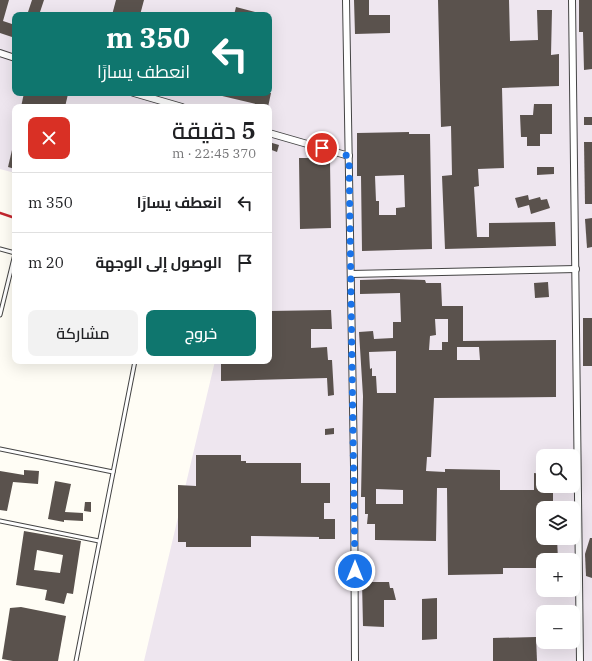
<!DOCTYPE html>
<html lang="ar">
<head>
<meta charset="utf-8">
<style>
	:root { --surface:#fff; --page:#f2f2f2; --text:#202124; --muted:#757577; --line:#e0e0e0; --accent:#0f766e }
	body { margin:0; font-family:"IBM Plex Serif",Cairo,serif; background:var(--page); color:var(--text); direction:rtl; height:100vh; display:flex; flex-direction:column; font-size:15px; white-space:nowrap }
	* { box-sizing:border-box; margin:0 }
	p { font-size:13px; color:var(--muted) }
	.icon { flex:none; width:22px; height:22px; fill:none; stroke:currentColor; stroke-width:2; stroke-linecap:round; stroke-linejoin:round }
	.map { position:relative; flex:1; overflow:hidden; direction:ltr }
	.side { position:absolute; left:12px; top:104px; width:260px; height:260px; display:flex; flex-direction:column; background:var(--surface); border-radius:8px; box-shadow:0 4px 16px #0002; direction:rtl }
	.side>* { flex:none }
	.hud { position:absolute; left:12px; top:12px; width:260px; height:84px; border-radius:8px; box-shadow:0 4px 16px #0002; direction:rtl; background:#0f766e; color:#fff; overflow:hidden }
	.controls { position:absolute; left:536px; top:449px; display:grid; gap:8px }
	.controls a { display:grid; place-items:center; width:44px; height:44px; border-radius:8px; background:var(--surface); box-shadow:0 4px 16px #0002; font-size:20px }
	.pin { position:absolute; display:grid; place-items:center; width:34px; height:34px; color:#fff; margin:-17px; border:2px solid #fff; border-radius:50%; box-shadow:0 1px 4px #0007 }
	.me { position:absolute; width:44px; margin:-22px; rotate:0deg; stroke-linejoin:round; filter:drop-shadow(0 0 3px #0008) }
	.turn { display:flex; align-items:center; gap:14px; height:84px; padding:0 16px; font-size:18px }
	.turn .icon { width:52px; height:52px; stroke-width:2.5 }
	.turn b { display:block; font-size:28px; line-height:34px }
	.round { display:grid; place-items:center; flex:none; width:42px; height:42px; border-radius:8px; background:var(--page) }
	.overview { display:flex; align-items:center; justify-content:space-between; height:68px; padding:0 16px }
	h1 { font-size:24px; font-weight:600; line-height:30px }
	.action { display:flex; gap:8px; margin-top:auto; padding:8px 16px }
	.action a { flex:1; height:46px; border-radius:8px; background:var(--accent); color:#fff; font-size:16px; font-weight:600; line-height:46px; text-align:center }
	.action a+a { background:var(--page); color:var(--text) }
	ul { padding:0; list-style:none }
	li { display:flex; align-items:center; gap:12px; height:60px; padding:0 16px; border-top:1px solid var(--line) }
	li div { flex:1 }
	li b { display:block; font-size:15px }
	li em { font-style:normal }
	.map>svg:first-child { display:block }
	.industrial { fill:#eee6ef; fill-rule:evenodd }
	.building { fill:#5a524d; fill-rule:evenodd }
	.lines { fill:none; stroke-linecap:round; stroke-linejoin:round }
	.service-casing { stroke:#444; stroke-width:5 }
	.minor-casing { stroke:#444; stroke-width:8 }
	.service { stroke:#fff; stroke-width:3 }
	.minor { stroke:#fff; stroke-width:6 }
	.rail { stroke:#c4262e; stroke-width:2.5 }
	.route { stroke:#1a73e8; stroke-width:7; stroke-dasharray:0 12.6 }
</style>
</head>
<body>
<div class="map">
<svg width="592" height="661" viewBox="0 0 592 661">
	<rect width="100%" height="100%" fill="#fffdf5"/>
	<path class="industrial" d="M0,0H592V661H144L215,361H269V107H15V173L0,169ZM15,15H269V93H15ZM543,456H573V486H543ZM543,508H573V538H543ZM543,560H573V590H543ZM543,612H573V642H543Z"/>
	<g class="building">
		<path d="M0,0H9L3,21L15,25V38L0,33Z"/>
		<path d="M32,0H44L39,15H27Z"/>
		<path d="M116,0H144L140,15H112Z"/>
		<path d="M354,0H369V15H390V33L355,34Z"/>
		<path d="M438,0H509L510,41L538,40L537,10H552L551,55L559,54V86L502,88L504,168L478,169L479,186L474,187L477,237H489V223L555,222L556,246L445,249L442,176L452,175L451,126L441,127Z"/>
		<path d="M579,0H592V69L584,70L583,32H579Z"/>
		<path d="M236,7L259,13L258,15H234Z"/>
		<path d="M24,93H63L68,94L65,107H21Z"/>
		<path d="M219,93H271L268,107L218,95Z"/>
		<path d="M534,104H552V134H540V146H527V137H521L520,115H533Z"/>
		<rect x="584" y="117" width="8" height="8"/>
		<path d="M409,132V134H430L432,249L362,251L361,176H357V133ZM404,175L405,207L396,208V215H379V201H376L375,176Z"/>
		<path d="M269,142L279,145L277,152L269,149Z"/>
		<path d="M584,142H592V204H585Z"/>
		<path d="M12,150H15V169L8,167Z"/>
		<path d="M299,158H314V161H330L331,228L300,229Z"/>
		<path d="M537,167H554V174L537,175Z"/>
		<path d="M528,195L529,200L540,197L541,200L547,199L550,208L531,214L529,205L518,208L515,198Z"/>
		<path d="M592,218V247L587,248L585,219Z"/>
		<path d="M392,279L425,280L426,283H441L442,306H463V341L556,340V397L434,398L431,457H427L426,471L445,472V469L500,470V490H534V473L542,474V490H553V508H543V538H557L558,560H543V568H503V574L448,575L447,488H437L436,541L375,540V524H367L368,514H365V497H361L363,396L359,332L373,331L374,339L393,338V322H401L400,293L360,294V280ZM435,319H448V342H442V350H429L430,336L436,335ZM457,347H479L480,360H457ZM396,351V393H377L376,376H372V368L370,369L369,352ZM376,489L403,490V504H376Z"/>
		<path d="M548,282L549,297L535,298L534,283Z"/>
		<path d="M331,310L332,329H311V348L327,347L328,360H332L334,395L328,396L327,378L221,381V361H269V311Z"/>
		<rect x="583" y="318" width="9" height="48"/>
		<path d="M334,428V434L325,435V429Z"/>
		<path d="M196,455H241V461H246V463H301V483H330V503H324V519H335V539H319V537L251,536V547H186V542H178V485L196,486Z"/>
		<path d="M24,470L39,471L38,484L13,482L7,511L0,510V471L24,475Z"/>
		<path d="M55,481L71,484L65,512L83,513V521L64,520V522L48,519Z"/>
		<path d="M85,502H91V512L84,511Z"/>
		<path d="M24,531L81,541L73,594L67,593L64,604L45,600L47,590L16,585ZM37,550L63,555L60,573L34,570Z"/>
		<path d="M590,538H592V578L586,576L585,554Z"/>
		<path d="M362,582H389L390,588H393L396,600H384V627L363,626Z"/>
		<path d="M437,598V639L422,640V599Z"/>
		<path d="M21,607L66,616L58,661H13L2,659L10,608Z"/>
		<path d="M536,637L537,661H493V638Z"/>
	</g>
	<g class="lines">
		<defs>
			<g id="service">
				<path d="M0,249L15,253"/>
				<path d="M0,315L15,254"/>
				<path d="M0,449L113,472"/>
				<path d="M0,521L99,541"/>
				<path d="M76,661L135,361"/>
			</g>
			<g id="minor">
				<path d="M346,0L354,466L355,661"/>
				<path d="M572,0L580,661"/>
				<path d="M0,53L15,58"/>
				<path d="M134,93L182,107"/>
				<path d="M269,133L349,156"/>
				<path d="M351,274L576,269"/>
			</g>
		</defs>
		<use href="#service" class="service-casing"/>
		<use href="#minor" class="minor-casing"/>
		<use href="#service" class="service"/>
		<use href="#minor" class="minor"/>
		<path class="rail" d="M0,213L15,218"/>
	</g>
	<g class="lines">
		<path class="route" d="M322,148L349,156L355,571"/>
	</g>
</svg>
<div class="controls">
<a><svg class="icon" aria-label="search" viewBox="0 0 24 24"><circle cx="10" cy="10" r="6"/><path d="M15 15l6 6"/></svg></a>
<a><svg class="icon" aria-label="layers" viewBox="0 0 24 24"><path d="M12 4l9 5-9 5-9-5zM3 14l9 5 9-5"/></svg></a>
<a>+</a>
<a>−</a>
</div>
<div class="pin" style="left:322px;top:148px;background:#d93025"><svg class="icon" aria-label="arrive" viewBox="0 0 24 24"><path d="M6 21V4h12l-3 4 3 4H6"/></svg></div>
<svg class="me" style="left:355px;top:571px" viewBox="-20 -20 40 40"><circle r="17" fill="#1a73e8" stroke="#fff" stroke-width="3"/><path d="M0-11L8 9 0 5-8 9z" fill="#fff"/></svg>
<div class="hud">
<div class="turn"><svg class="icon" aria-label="left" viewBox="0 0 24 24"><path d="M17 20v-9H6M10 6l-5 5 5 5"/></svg><div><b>350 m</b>انعطف يسارًا</div></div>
</div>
<section class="side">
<div class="overview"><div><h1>5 دقيقة</h1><p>370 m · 22:45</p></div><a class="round" style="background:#d93025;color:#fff"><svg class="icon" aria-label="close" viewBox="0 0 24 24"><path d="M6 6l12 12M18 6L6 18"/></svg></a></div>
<ul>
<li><svg class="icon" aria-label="left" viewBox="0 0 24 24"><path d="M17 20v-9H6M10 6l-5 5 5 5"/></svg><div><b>انعطف يسارًا</b></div><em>350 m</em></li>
<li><svg class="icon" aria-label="arrive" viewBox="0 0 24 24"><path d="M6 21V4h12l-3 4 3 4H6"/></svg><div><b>الوصول إلى الوجهة</b></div><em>20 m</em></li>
</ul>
<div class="action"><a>خروج</a><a>مشاركة</a></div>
</section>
</div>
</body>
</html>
